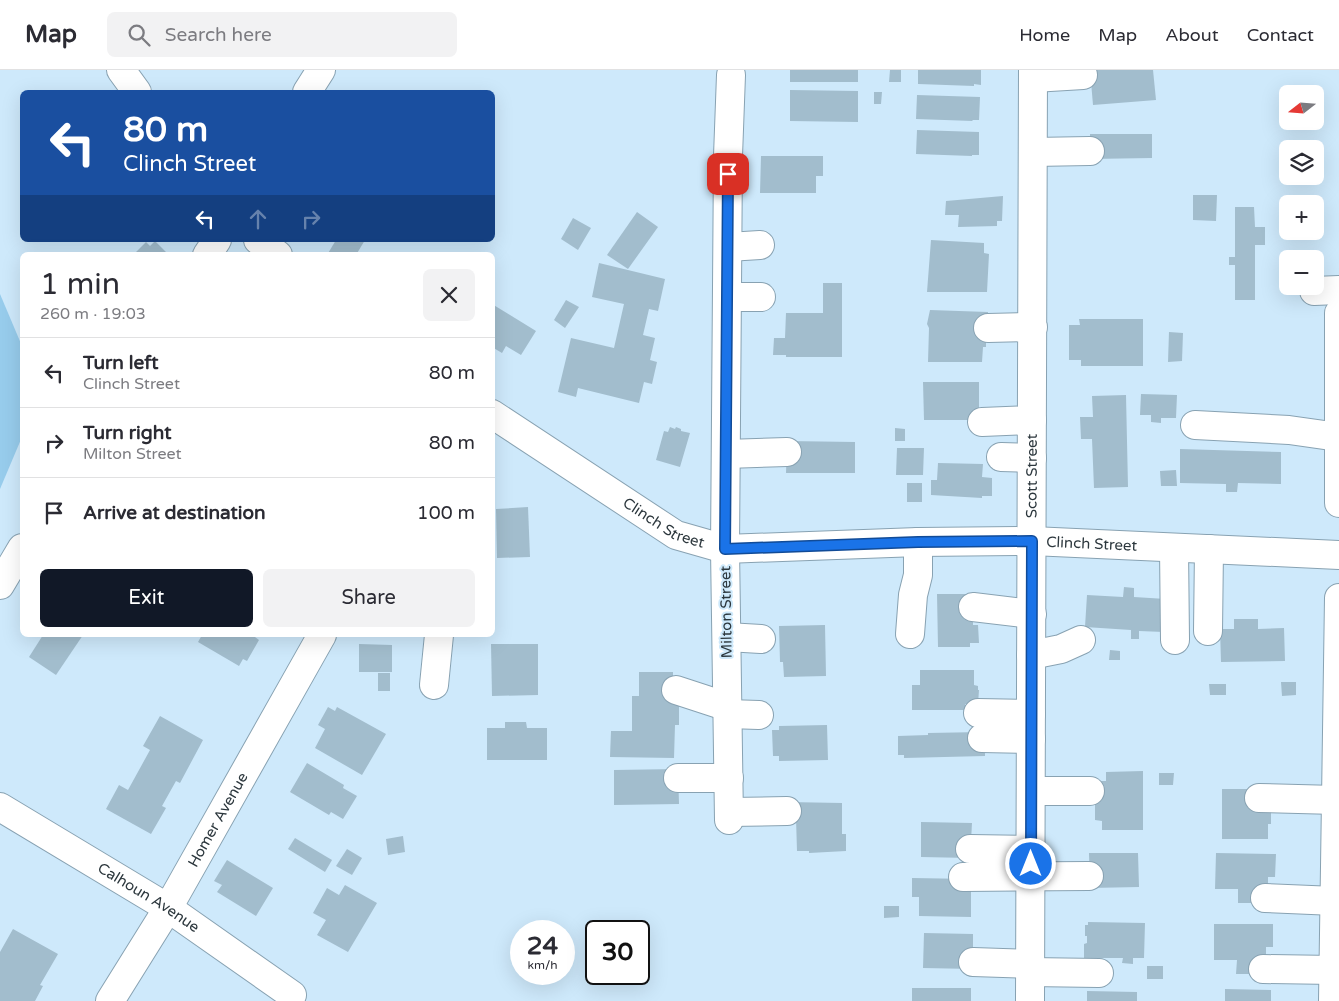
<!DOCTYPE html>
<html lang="en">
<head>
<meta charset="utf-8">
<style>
	:root { --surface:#fff; --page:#f2f2f3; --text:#2b2b33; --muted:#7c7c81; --line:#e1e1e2; --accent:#111827 }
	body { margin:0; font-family:"Varela Round",sans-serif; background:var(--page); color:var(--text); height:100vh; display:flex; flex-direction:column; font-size:19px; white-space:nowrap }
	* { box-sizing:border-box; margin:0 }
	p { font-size:16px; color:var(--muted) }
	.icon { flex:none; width:28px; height:28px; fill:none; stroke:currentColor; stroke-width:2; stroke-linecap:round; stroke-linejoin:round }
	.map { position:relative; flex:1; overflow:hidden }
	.panel { position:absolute; left:20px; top:182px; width:475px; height:385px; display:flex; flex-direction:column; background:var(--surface); border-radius:8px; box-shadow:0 5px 20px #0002 }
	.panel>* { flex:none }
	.hud { position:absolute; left:20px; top:20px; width:475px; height:152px; border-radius:8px; box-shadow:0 5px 20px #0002; background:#1a4fa0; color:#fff; overflow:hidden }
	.needle { width:32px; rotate:253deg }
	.controls { position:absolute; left:1279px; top:15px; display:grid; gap:10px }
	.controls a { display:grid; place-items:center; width:45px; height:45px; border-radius:8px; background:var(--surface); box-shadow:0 5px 20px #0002; font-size:25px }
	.speed { position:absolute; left:510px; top:850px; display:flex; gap:10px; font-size:25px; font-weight:700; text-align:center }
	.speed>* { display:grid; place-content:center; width:65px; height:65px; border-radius:50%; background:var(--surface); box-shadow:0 5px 20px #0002; line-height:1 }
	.speed small { font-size:12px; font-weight:400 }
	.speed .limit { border:2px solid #111; border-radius:8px; background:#fff; color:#111 }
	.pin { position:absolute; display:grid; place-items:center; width:42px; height:42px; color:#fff; margin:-21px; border-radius:10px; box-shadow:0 2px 8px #0006 }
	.me { position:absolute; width:55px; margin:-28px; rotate:0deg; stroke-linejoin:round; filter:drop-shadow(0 0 4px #0008) }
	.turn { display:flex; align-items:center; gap:18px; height:105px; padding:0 20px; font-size:22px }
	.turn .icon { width:65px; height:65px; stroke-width:2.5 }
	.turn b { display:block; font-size:35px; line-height:42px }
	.lanes { display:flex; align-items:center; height:48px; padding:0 20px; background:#0003; justify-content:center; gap:25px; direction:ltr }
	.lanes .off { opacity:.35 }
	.round { display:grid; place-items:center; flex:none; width:52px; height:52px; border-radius:8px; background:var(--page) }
	.summary { display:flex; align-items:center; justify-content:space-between; height:85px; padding:0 20px }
	h1 { font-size:30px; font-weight:600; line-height:38px }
	.action { display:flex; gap:10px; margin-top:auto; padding:10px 20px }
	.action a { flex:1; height:58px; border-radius:8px; background:var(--accent); color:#fff; font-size:20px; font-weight:600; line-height:58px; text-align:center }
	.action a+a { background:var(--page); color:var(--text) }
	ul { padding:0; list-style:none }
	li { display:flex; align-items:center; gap:15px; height:70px; padding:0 20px; border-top:1px solid var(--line) }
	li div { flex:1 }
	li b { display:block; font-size:19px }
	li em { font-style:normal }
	header { display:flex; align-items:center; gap:30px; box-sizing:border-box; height:70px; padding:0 25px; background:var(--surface); border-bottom:1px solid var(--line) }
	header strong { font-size:24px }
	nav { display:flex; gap:28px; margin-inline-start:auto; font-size:18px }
	.search { width:350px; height:45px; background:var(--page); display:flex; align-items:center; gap:12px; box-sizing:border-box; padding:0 18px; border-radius:8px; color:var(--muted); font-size:19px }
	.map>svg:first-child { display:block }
	.green { fill:#97ccec }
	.building { fill:#a2bdcd }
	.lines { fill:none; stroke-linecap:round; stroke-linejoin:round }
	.minor-casing { stroke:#88a2b2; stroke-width:30 }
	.minor { stroke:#fff; stroke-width:28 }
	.route-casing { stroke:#114b97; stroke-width:12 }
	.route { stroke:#1a73e8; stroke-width:9 }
	.labels { text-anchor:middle; stroke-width:4; stroke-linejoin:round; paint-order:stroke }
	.street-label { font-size:15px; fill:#2c373d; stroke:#cee9fb }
</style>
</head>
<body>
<header>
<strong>Map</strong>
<div class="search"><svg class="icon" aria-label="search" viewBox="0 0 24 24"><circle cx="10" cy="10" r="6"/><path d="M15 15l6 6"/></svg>Search here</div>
<nav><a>Home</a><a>Map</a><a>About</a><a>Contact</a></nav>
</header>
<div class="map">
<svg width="1339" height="931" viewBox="0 0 1339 931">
	<rect width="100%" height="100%" fill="#cee9fb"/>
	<path class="green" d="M0,224L22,276V367L0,419Z"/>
	<g class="building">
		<rect x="790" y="0" width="68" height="12"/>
		<path d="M890,0H901V12H889Z"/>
		<path d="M918,0H981V15L974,14V16L918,14Z"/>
		<path d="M1090,0H1153L1156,30L1093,35Z"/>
		<path d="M790,20L858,21V52L790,51Z"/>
		<path d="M874,22H882L881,34H874Z"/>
		<path d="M917,25L980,27L979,50H972L973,51L916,49Z"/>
		<path d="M917,60L979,62V85H972V86L916,84Z"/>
		<path d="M1090,64H1152V88L1090,89Z"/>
		<path d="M761,86H823V106H816V123H760Z"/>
		<path d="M1193,125H1217L1216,151L1193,150Z"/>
		<path d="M1003,126L1002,151H997V156L958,157L959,145H945L946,131Z"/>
		<path d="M1235,137H1254L1255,157H1265V175H1255V230H1235V195H1229V187H1235Z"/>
		<path d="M637,142L658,157L628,199L607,185Z"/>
		<path d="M573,148L591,158L578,180L561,169Z"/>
		<path d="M336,170H365L356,185H327Z"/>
		<path d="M931,170L984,173V183L989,184L987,222H927Z"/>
		<path d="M155,171L169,185H133L146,172L150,176Z"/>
		<path d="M599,193L665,209L658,241L649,239L643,265L655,268L650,290L657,292L652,314L644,312L639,333L578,318L576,327L558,322L571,268L614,278L624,234L592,227Z"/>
		<path d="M823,213H842V287H786V285H773L774,268H785L786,243H823Z"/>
		<path d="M566,230L579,237L565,258L554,250Z"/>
		<path d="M492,234L536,261L521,285L506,276L502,283L492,277Z"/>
		<path d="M930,240L988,242L987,267H986V277H983L982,292H928L929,258L927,254Z"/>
		<path d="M1079,249H1143V296H1081V290H1069V255H1080Z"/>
		<path d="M1169,262L1183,263L1182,291L1168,292Z"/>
		<path d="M923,312H979V350H924Z"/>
		<path d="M1141,324L1177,325L1176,348H1161V353L1151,352V345H1140Z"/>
		<path d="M1126,325L1128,417L1094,418L1092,369H1081L1080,347H1093L1092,326Z"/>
		<path d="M670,357L675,359L676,357L681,359V361L690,363L680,397L656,390L664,361L668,362Z"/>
		<path d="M895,358L905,359V371H895Z"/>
		<path d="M787,371L855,372V403H786Z"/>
		<path d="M897,378H924L923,405H896Z"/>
		<path d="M1180,379L1281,382V414L1238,413L1237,422H1226V414L1180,413Z"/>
		<path d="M938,393L983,394L982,407L992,408V426H982V428L931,425V410H937Z"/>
		<path d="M1176,400L1177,416H1161L1160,401Z"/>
		<rect x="907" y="413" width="15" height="19"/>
		<path d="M528,437L530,487L497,488L496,439Z"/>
		<path d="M1124,517L1134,518V527L1166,529L1164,562L1139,561V569H1131V560L1085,557L1087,525L1123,527Z"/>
		<path d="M937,524H969V540H973V555H978L979,573H970V577H938Z"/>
		<path d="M1234,549H1258V559L1284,558L1285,591L1221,592L1220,559H1234Z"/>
		<path d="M825,555L826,606L784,607L783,592H780L779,556Z"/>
		<path d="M43,565H83L56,605L29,587Z"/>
		<path d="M202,565H256L255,567L259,570L247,591L243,589L239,596L198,572Z"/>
		<path d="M359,574L392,575V602H359Z"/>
		<path d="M491,574H538V625L492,626Z"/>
		<path d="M1110,580L1120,581V590H1109Z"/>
		<path d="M920,600H974V615L978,616V620H979L978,634H965V640H912V615H920Z"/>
		<path d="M639,602H673V627H679V655H675L674,688L610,687L611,661H632V626H639Z"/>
		<rect x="378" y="603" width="12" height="18"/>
		<path d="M1281,612H1296V625L1282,626Z"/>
		<path d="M1209,614H1226V625H1210Z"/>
		<path d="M328,637L335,641L337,637L386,664L362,705L315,678L325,659L318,655Z"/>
		<path d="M160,646L203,670L180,713L176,711L162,736L166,738L151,764L106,739L119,715L128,720L150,680L143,676Z"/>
		<path d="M505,652H526L527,658H547V690H487V658H505Z"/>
		<path d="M827,655L828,690L779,691V686H773L772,660H779V656Z"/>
		<path d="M982,662L985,673V686L904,688V685H898V666L928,665V663Z"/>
		<path d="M307,693L344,715L343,718L357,726L343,749L331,742L329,745L290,722Z"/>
		<path d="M678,699L679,734L614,735V700Z"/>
		<path d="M1143,701V760H1102V751L1095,750V727L1090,711H1106V702Z"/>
		<path d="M1159,703H1174L1173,715H1159Z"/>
		<path d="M1222,719H1259L1271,734V754H1268V769H1222Z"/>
		<path d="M787,732L842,733V764H846V781L809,783V781H797L796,748Z"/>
		<path d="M921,752L972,753L970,788L921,787Z"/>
		<path d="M403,766L405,782L388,785L386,769Z"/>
		<path d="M295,768L332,790L325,802L288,779Z"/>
		<path d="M347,779L362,788L352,805L336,796Z"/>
		<path d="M1089,783H1138L1139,817L1090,818Z"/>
		<path d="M1216,783L1276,784L1275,807H1268V819L1265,833H1238V819H1215Z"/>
		<path d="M227,790L273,818L256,846L217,822L222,815L214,811Z"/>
		<path d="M912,808L971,809V847L919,846V827H912Z"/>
		<path d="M345,815L377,833L348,882L317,865L326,850L313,843L327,818L339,825Z"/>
		<path d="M884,836H899V847L884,848Z"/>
		<path d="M1088,852L1145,853L1144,888H1133V894L1122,893L1123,888H1084V874L1087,873V866H1085V855H1088Z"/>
		<path d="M1214,854H1273V877H1266V890L1262,904H1236L1237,890H1214Z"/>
		<path d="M13,859L58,884L40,915L43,916L35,931H0V882Z"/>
		<path d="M924,863L973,864V899L923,898Z"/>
		<rect x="1147" y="896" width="16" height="13"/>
		<rect x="912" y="918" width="59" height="13"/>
		<path d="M1225,919L1271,920V931H1225Z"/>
		<path d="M1087,921L1137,922V931H1087Z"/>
	</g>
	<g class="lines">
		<defs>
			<g id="minor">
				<path d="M121,0L137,22"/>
				<path d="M1033,8L1083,5"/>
				<path d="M307,22L321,0"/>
				<path d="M1033,82L1090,81"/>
				<path d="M258,170L278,185"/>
				<path d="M728,177L760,175"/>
				<path d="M207,185L217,170"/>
				<path d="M1314,221L1339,220"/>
				<path d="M727,227H761"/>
				<path d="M1339,243V433"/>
				<path d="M988,258L1033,257"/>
				<path id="s1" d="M492,344L676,465L725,479L918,472L1032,471L1339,485"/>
				<path d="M982,352L1032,350"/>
				<path d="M1195,355L1289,360L1338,367"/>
				<path d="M726,384L787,382"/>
				<path d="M1001,387L1032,388"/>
				<path d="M1174,478L1175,570"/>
				<path d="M0,515L22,478"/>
				<path d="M973,537L1032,544"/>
				<path d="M1208,561L1209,479"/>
				<path d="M910,564L913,525L918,505V472"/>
				<path d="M727,567L761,569"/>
				<path d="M1031,585L1061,579L1081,570"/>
				<path d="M434,615L439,565"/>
				<path d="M676,620L728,637"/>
				<path d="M978,643L1031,644"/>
				<path d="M728,644L759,645"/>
				<path d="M982,668L1031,669"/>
				<path d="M678,708H729"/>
				<path d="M1031,721H1090"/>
				<path d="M1259,728L1336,730"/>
				<path id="s2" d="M0,737L168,838L292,925"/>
				<path d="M729,742L787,741"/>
				<path d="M729,750L725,479L728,86L731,5"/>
				<path d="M970,779L1031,780"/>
				<path d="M963,807L1089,806"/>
				<path d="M1265,828L1335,831"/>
				<path d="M973,892L1030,894"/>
				<path d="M1263,899L1334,900"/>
				<path d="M1030,902L1099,903"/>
				<path id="s3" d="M110,931L168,838L322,565"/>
				<path id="s4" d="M1030,931L1033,0"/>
				<path d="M1333,931L1339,528"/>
			</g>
		</defs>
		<use href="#minor" class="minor-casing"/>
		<use href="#minor" class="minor"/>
	</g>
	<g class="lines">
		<defs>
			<path id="route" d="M728,104L725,479L918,472L1032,471L1031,794"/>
		</defs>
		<use href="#route" class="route-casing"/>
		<use href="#route" class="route"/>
	</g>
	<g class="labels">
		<g class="street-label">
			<text dy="5" stroke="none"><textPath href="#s4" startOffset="525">Scott Street</textPath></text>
			<text dy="5" stroke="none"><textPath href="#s1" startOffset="204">Clinch Street</textPath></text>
			<text dy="5" stroke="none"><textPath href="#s1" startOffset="638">Clinch Street</textPath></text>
			<text transform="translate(726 542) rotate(-91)" y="5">Milton Street</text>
			<text dy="5" stroke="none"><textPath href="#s3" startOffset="211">Homer Avenue</textPath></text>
			<text dy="5" stroke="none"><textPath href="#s2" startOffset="174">Calhoun Avenue</textPath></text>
		</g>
	</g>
</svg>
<div class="controls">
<a><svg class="needle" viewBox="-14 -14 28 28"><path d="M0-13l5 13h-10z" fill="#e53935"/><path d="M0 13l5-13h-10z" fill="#7c7c81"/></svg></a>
<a><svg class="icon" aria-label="layers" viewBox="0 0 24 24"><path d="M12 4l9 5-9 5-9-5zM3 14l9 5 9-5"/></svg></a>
<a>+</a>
<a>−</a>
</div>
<div class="speed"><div>24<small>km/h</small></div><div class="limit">30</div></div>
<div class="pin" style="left:728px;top:104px;background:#d93025"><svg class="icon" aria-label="arrive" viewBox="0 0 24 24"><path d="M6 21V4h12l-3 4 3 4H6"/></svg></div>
<svg class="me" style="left:1031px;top:794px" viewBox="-20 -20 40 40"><circle r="17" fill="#1a73e8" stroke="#fff" stroke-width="3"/><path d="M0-11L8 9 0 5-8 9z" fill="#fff"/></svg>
<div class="hud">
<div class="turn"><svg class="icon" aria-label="left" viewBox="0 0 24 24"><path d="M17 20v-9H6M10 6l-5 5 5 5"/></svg><div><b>80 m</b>Clinch Street</div></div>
<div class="lanes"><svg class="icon" aria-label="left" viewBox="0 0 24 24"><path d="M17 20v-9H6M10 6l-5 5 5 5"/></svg><svg class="icon off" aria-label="ahead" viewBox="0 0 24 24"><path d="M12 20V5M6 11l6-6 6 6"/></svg><svg class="icon off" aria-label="right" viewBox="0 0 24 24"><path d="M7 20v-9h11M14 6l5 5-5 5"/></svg></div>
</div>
<section class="panel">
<div class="summary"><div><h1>1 min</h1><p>260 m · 19:03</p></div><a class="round"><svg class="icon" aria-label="close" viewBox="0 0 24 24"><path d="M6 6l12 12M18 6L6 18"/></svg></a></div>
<ul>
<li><svg class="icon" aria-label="left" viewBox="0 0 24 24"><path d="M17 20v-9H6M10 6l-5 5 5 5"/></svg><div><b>Turn left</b><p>Clinch Street</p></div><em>80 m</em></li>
<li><svg class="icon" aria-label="right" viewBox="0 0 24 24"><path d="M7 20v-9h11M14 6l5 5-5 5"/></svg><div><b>Turn right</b><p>Milton Street</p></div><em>80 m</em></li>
<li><svg class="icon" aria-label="arrive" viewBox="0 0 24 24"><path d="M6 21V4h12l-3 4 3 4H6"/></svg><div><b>Arrive at destination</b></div><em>100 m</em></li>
</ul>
<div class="action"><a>Exit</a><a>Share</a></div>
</section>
</div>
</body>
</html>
